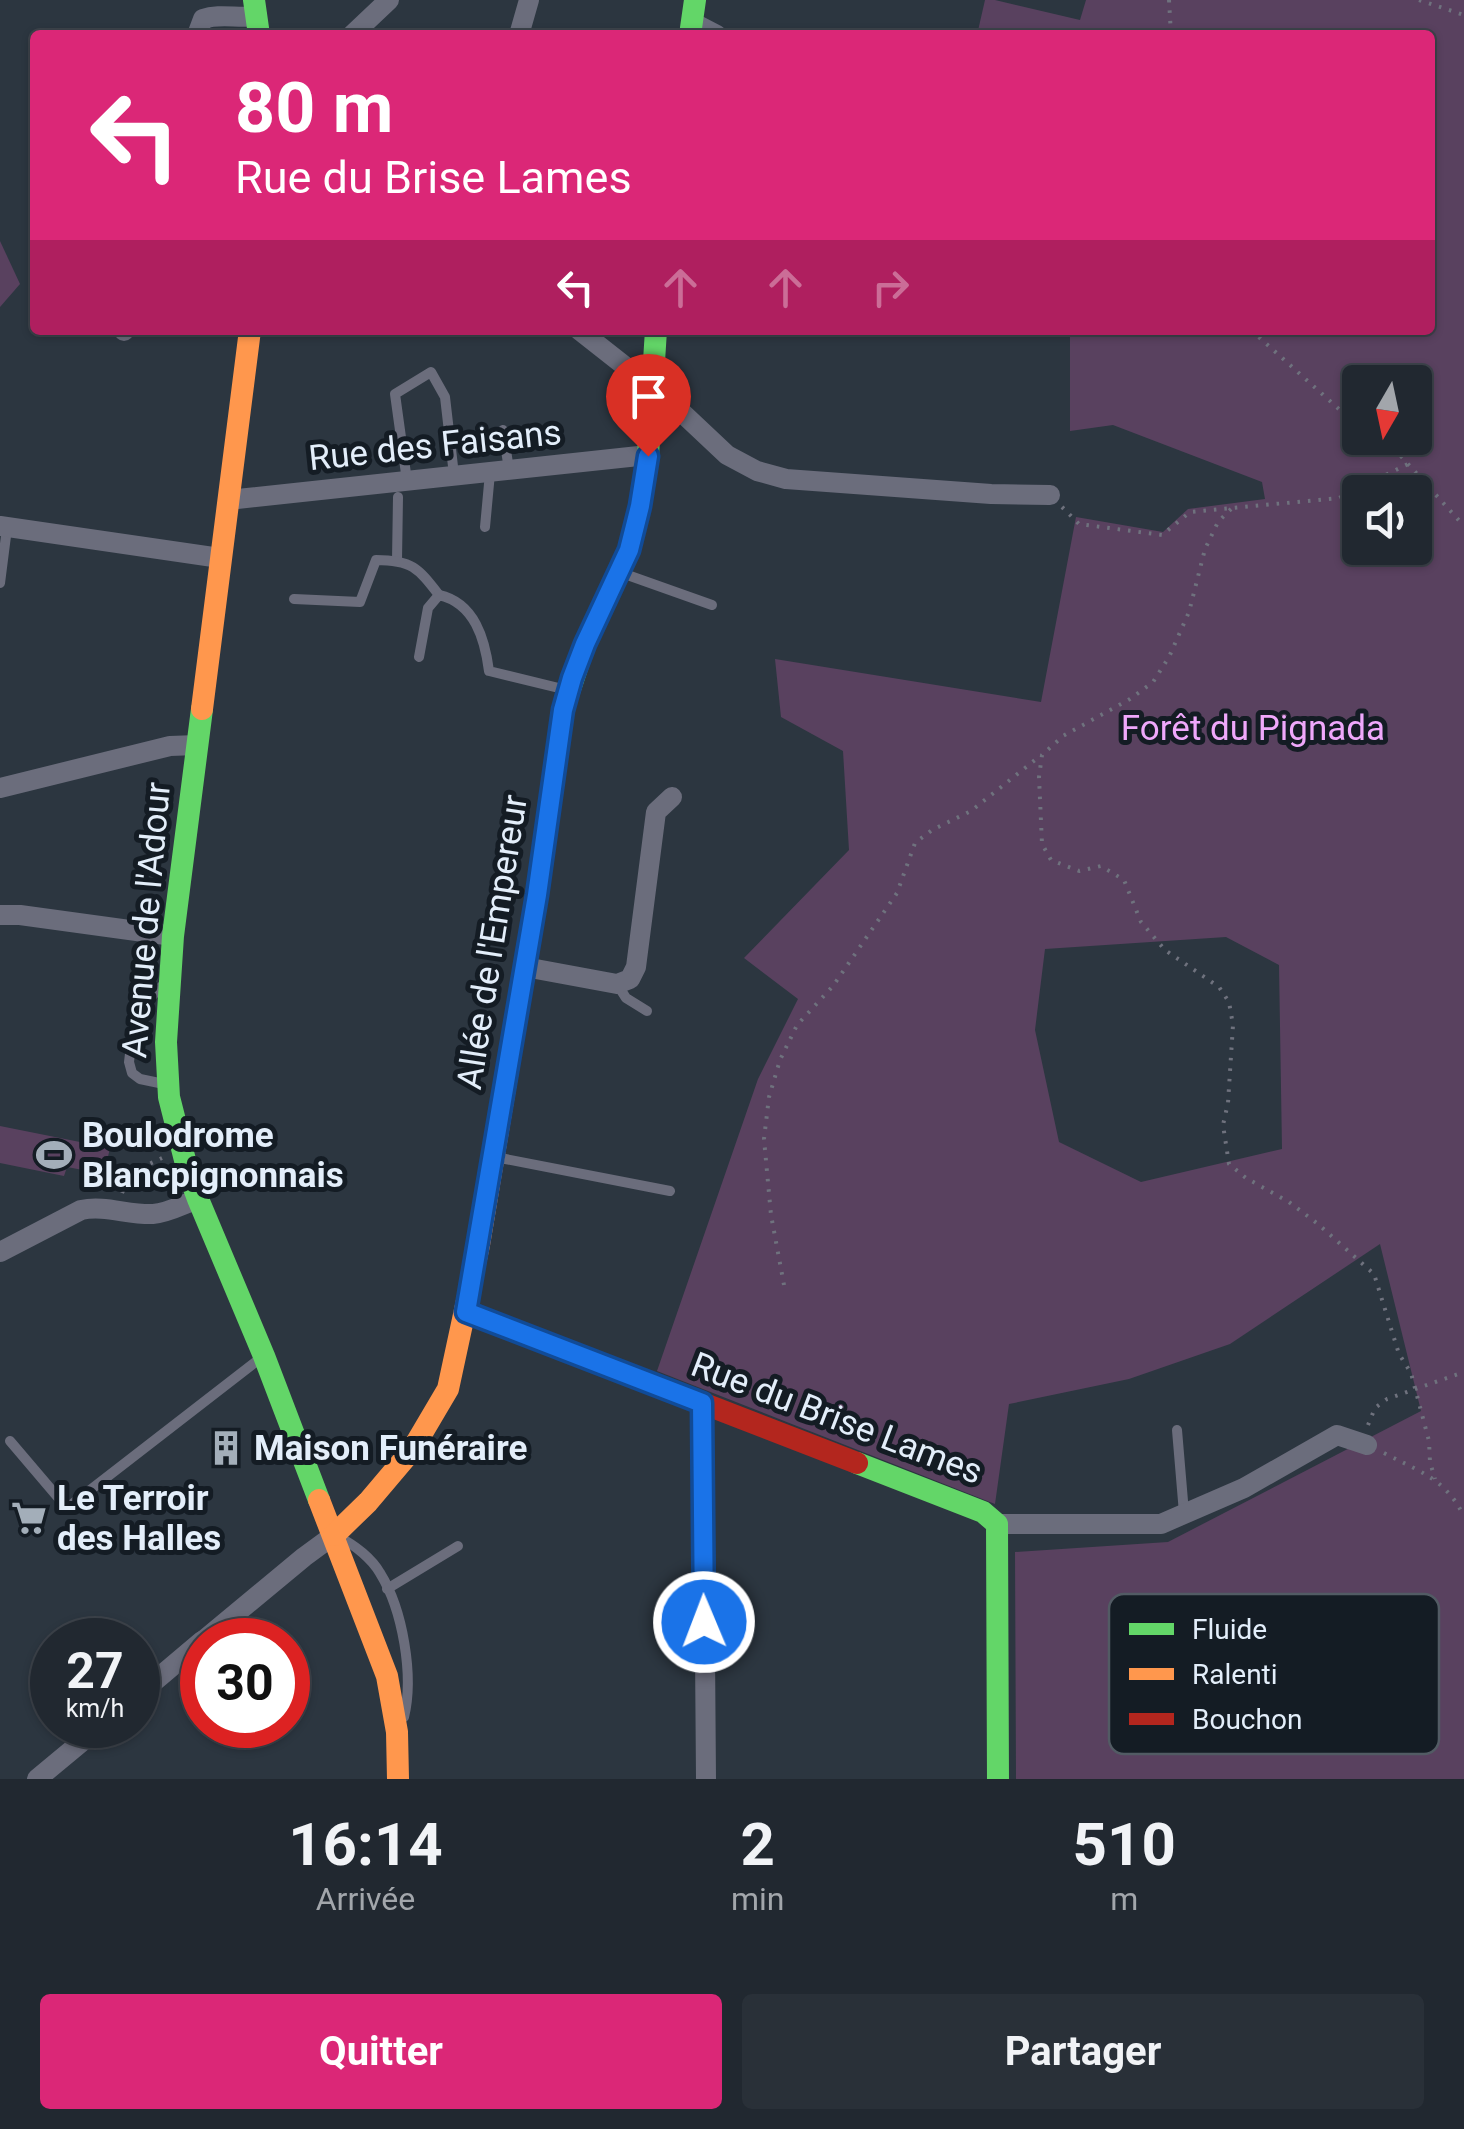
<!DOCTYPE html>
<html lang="fr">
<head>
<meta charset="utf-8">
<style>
	:root { --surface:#212830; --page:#293038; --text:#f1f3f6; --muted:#a2a6ab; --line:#3e444c; --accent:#db2777 }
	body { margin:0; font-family:Roboto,sans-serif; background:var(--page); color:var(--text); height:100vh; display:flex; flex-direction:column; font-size:38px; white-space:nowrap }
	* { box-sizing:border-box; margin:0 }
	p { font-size:32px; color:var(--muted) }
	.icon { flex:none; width:55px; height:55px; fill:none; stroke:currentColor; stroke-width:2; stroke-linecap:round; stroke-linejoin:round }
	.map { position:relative; height:1779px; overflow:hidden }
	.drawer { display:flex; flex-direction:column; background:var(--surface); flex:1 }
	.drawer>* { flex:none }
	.guide { position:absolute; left:30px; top:30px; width:1405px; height:305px; border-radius:10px; box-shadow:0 2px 8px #0004,0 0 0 2px var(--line); background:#db2777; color:#fff; overflow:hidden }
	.needle { width:65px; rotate:189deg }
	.fabs { position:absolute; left:1342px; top:365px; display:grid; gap:20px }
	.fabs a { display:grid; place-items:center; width:90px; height:90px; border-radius:10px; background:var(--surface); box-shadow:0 2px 8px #0004,0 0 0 2px var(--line); font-size:50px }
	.speed { position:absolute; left:30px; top:1618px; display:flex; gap:20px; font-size:50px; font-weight:700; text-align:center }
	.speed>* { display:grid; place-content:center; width:130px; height:130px; border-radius:50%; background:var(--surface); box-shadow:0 2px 8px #0004,0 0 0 2px var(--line); line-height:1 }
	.speed small { font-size:25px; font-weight:400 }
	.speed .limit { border:15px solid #d22; background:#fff; color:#111 }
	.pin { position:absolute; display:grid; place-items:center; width:85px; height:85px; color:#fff; margin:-102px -42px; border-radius:50% 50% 50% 0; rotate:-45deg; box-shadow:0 0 10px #0007 }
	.pin .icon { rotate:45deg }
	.me { position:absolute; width:110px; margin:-55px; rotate:359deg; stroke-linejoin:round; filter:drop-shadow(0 0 8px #0008) }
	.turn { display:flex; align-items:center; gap:35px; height:210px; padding:0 40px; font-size:45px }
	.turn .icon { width:130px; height:130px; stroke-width:2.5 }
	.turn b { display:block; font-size:70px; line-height:85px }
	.lanes { display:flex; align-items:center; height:95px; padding:0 40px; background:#0003; justify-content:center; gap:50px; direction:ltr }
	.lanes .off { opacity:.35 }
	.eta { display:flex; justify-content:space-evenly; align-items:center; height:170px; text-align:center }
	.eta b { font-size:60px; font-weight:700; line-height:70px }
	.cta { display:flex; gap:20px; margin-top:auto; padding:20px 40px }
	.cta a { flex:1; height:115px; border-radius:10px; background:var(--accent); color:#fff; font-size:40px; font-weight:700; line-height:115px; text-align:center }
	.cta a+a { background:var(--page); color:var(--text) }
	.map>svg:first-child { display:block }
	.green { fill:#59415f; fill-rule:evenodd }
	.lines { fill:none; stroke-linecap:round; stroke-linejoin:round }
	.path { stroke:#6f727e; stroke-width:4; stroke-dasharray:2.5 8; stroke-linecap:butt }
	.lane { stroke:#6b6d7c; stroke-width:10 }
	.street { stroke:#6b6d7c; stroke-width:20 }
	.fast { stroke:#63d668; stroke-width:22 }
	.slow { stroke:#ff974d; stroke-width:22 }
	.jam { stroke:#b3261e; stroke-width:22 }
	.route-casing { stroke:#114b97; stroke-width:25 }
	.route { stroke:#1a73e8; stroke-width:18 }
	.labels { text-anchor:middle; stroke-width:10; stroke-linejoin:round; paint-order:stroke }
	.street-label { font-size:35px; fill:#e3eefa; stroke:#141c24 }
	.park-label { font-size:35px; fill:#efa8fb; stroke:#141c24 }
	.poi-label { font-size:35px; font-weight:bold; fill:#e3eefa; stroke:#141c24; text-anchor:start }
	.key { fill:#141c24; stroke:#525b64; stroke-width:2.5 }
	.key-label { font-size:28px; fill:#e3eefa }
</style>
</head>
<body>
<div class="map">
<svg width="1464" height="1779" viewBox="0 0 1464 1779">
	<rect width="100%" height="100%" fill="#2c3640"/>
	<g class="green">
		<path d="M985,0H995L1080,20L1086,0H1464V1779H1016L1015,1552L1168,1542L1421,1411L1380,1244L1230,1344L1129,1379L1009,1404L995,1504L657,1371L758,1079L798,999L744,958L849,850L843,751L781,717L775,659L1041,702L1076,517L1163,532L1188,509L1265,499L1262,482L1113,425L1070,431V330H1430V35H977ZM1360,382H1415V438H1360ZM1360,492H1415V548H1360ZM1226,937L1279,965L1282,1149L1141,1182L1059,1142L1035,1030L1045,949Z"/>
		<path d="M0,241L20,284L0,307Z"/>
		<path d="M0,1126L110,1148L104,1174L67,1167L64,1176L0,1163Z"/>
	</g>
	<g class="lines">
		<g class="path">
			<path d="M1169,0L1171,35"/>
			<path d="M1419,0L1464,15"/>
			<path d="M1251,330L1360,428"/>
			<path d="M1375,438L1399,454L1464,526"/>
			<path d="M1062,507L1079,524L1162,535L1190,512L1339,498L1408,464"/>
			<path d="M1231,509L1218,522L1205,549L1189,612L1169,657L1153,682L1130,699L1063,736L1042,755L1039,777L1042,844L1051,860L1079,871L1101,866L1124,880L1141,922L1165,950L1219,987L1229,1002L1233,1025L1228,1103L1223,1125L1229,1164L1246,1178L1289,1202L1318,1224L1374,1274L1399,1354L1411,1373L1429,1441L1430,1462L1435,1479"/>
			<path d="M122,1193C131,1173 142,1167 162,1158"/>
			<path d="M784,1285L771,1215L764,1139L769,1097L780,1060L797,1025L833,986L897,893L915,843L932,830L971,811L1040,756"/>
			<path d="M1368,1425L1375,1408L1387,1399L1464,1372"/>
			<path d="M1384,1453C1418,1471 1447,1479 1464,1517"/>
		</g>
		<g class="lane">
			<path d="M503,430L509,470"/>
			<path d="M407,481L395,394L431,372L445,397L454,475"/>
			<path d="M485,527L490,473"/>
			<path d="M397,560L398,497"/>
			<path d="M619,572L712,605"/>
			<path d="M0,583L7,528"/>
			<path d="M294,599L360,602L376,560C412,560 418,568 439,595"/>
			<path d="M419,657L428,608L439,595C475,603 485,640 489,671L567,690"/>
			<path d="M617,984L626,998L647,1011"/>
			<path d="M164,1084L140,1079L132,1073L129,1062L135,1013L165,983"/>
			<path d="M495,1157L670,1191"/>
			<path d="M1177,1430L1184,1513"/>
			<path d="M10,1441L67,1508L262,1357"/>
			<path d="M340,1538C355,1545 372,1559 380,1573C403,1610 414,1676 404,1717"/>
			<path d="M387,1589L458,1546"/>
		</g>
		<g class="street">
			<path d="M692,22L717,35"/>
			<path d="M197,35L203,19C220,13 239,19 257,16"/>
			<path d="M352,35L389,0"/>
			<path d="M519,35L529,0"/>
			<path d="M579,330L626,367L652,381L659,391L727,455L757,471L786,479L991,494L1050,495"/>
			<path d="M124,331V330"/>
			<path d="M228,500L648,455"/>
			<path d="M0,526L220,558"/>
			<path d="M0,788L170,746L197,745"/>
			<path d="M0,915H20L173,936"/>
			<path d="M525,967L617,984L630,979L636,967L656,812L672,797"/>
			<path d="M0,1252L81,1210C105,1205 128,1215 153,1214C168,1213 184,1204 198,1199"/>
			<path d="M703,1403L706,1779"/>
			<path d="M997,1524H1161L1244,1488L1337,1435L1367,1445"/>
			<path d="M204,1640L304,1557L334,1535"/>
			<path d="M138,1695L202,1641"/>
			<path d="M37,1779L102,1725"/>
		</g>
		<g class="fast">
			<path d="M254,0L259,35"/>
			<path d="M690,35L695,0"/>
			<path d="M202,709L173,936L166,1042L169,1097L188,1172L198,1199L264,1356L319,1500"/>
			<path d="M506,1082L537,895L563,710L585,644L629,550L640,506L648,455L656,330"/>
			<path d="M857,1463L983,1512L997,1524L998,1779"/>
		</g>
		<g class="slow">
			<path d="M202,709L250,330"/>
			<path d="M319,1500L387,1676L397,1732L398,1779"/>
			<path d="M334,1535L368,1502L412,1450L448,1389L479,1245L506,1082"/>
		</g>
		<path class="jam" d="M467,1312L857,1463"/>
	</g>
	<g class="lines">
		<defs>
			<path id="route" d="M648,456L640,506L629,550L585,644L572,678L563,710L537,895L466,1312L702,1403L704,1622"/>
		</defs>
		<use href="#route" class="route-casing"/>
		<use href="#route" class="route"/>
	</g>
	<defs>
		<symbol id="stadium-bare" viewBox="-9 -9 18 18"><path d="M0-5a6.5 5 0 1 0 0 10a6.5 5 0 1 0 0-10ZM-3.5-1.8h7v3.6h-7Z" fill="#a3aeb9" stroke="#141c24" stroke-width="2.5" paint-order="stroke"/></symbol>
		<symbol id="building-bare" viewBox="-9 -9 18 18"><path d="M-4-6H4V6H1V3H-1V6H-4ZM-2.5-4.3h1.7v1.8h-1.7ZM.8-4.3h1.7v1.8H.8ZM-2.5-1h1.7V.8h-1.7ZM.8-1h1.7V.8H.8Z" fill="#a3aeb9" stroke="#141c24" stroke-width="2.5" paint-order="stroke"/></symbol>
		<symbol id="supermarket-bare" viewBox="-9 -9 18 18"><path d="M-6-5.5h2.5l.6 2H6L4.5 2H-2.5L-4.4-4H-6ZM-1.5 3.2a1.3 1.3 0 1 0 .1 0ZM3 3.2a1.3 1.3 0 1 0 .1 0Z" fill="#a3aeb9" stroke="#141c24" stroke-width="2.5" paint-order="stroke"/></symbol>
	</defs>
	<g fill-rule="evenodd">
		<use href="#stadium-bare" x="29" y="1130" width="50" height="50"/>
		<use href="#building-bare" x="201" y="1423" width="50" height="50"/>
		<use href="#supermarket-bare" x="4" y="1493" width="50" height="50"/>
	</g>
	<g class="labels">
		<g class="street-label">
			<text transform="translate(435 445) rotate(-6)" y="12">Rue des Faisans</text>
			<text transform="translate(146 920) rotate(-85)" y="12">Avenue de l'Adour</text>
			<text transform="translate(492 942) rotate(-81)" y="12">Allée de l'Empereur</text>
			<text transform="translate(837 1418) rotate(21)" y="12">Rue du Brise Lames</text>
		</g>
		<g class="park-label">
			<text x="1253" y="740">Forêt du Pignada</text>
		</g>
		<g class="poi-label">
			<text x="82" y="1147">Boulodrome<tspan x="82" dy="40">Blancpignonnais</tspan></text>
			<text x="254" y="1460">Maison Funéraire</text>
			<text x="57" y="1510">Le Terroir<tspan x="57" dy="40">des Halles</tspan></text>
		</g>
	</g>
	<rect x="1109" y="1594" width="330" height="160" rx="15" class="key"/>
	<rect x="1129" y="1623" width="45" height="12" fill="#63d668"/>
	<rect x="1129" y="1668" width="45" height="12" fill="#ff974d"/>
	<rect x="1129" y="1713" width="45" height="12" fill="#b3261e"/>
	<g class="key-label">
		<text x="1192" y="1639">Fluide</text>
		<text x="1192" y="1684">Ralenti</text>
		<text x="1192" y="1729">Bouchon</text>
	</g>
</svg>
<div class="fabs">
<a><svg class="needle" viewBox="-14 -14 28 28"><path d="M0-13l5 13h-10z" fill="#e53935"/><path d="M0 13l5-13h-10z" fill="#a2a6ab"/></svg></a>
<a><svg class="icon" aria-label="sound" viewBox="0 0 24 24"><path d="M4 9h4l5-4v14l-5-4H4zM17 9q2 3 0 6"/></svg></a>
</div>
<div class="speed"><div>27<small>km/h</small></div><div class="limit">30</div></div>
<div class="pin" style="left:648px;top:456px;background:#d93025"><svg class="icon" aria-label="arrive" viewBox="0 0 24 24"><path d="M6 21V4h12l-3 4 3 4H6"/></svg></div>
<svg class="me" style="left:704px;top:1622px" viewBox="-20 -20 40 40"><circle r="17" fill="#1a73e8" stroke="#fff" stroke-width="3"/><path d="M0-11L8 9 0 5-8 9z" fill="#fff"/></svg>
<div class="guide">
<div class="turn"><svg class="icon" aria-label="left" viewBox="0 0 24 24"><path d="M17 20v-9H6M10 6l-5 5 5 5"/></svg><div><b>80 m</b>Rue du Brise Lames</div></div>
<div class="lanes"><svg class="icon" aria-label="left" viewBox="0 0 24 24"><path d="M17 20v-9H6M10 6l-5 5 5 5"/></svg><svg class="icon off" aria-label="ahead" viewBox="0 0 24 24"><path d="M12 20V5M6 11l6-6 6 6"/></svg><svg class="icon off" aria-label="ahead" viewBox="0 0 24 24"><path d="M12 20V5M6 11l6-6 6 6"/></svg><svg class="icon off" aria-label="right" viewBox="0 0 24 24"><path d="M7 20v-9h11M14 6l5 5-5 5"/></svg></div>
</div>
</div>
<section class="drawer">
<div class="eta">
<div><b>16:14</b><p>Arrivée</p></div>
<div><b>2</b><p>min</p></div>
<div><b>510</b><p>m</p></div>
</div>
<div class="cta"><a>Quitter</a><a>Partager</a></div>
</section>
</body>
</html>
